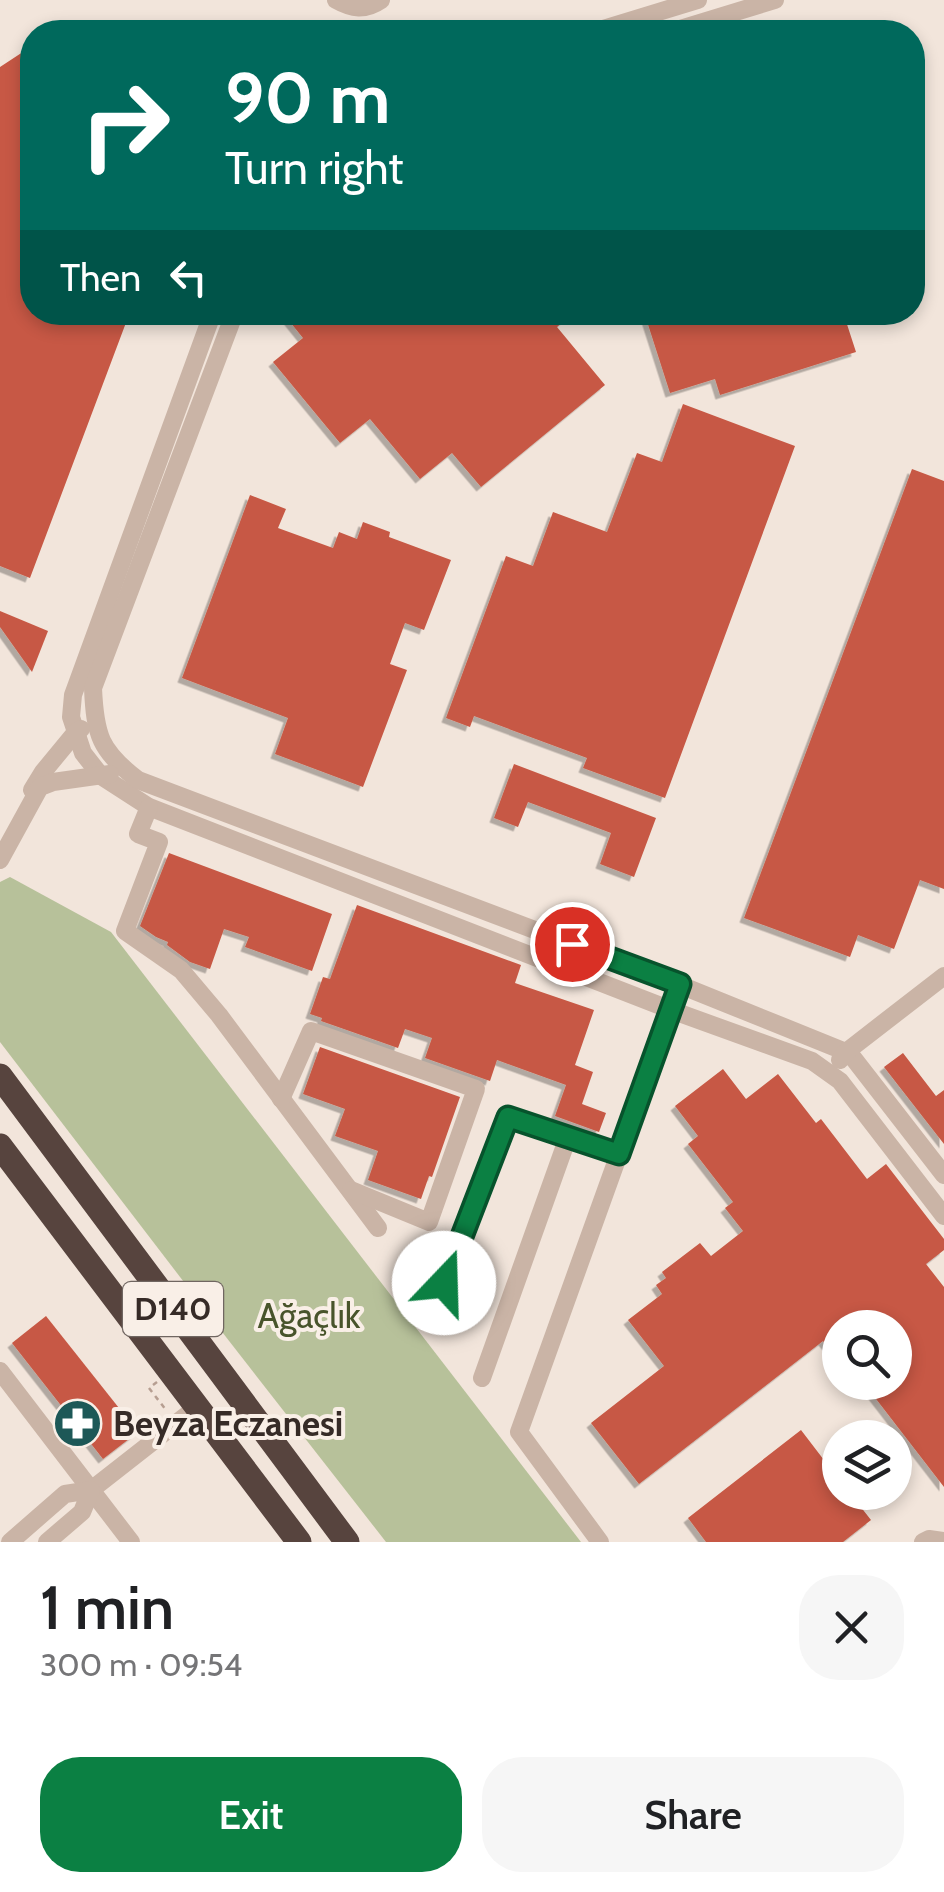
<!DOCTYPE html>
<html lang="en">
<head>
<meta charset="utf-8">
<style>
	:root { --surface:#fff; --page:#f6f6f6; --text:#202124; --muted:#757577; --accent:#0b8043 }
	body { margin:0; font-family:Cabin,sans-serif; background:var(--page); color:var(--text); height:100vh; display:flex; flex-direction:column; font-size:38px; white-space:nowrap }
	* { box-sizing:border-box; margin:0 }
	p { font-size:32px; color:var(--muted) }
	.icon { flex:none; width:55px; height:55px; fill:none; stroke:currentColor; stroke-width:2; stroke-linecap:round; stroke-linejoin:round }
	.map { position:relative; height:1542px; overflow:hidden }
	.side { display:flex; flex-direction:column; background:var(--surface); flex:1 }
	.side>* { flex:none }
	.top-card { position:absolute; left:20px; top:20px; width:905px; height:305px; border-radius:40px; box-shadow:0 5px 15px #0003; background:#00695c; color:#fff; overflow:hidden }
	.fabs { position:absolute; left:822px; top:1310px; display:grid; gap:20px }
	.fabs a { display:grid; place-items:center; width:90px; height:90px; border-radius:50%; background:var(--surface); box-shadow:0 5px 15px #0003; font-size:50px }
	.pin { position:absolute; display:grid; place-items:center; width:85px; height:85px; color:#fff; margin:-42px; border:5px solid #fff; border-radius:50%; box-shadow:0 2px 10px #0007 }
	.me { position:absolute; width:110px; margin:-55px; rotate:21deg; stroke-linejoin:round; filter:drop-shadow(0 0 8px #0008) }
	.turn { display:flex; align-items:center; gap:35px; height:210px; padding:0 40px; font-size:45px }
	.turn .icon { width:130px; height:130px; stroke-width:2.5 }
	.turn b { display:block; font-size:70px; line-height:85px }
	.then { display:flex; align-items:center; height:95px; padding:0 40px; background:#0003; gap:20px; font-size:38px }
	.round { display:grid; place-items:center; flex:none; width:105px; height:105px; border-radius:40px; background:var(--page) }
	.overview { display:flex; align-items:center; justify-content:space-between; height:170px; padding:0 40px }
	h1 { font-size:60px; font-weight:600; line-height:75px }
	.primary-button { display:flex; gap:20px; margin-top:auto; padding:20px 40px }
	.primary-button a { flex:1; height:115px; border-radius:40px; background:var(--accent); color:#fff; font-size:40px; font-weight:600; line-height:115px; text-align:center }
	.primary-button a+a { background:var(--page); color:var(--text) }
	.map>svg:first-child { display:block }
	.green { fill:#b7c19a }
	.building { fill:#c75944; filter:url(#shadow) }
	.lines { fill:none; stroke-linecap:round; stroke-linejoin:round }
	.path { stroke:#b69e91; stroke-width:2.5; stroke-dasharray:5 5; stroke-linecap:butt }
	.minor { stroke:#cab4a6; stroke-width:18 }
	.highway { stroke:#57443e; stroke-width:25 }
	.route-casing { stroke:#07532c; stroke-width:25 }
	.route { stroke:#0b8043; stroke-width:18 }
	.labels { text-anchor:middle; stroke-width:8; stroke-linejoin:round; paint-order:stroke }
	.shield { fill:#f9efe7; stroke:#706661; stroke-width:2.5 }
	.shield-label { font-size:32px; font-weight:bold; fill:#362b27 }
	.park-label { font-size:35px; fill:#48542b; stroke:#f9efe7 }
	.poi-label { font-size:35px; font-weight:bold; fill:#362b27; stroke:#f9efe7; text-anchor:start }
</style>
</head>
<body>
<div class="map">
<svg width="944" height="1542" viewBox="0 0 944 1542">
	<defs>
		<filter id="shadow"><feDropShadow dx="-4.5" dy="4.5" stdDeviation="0" flood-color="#0004"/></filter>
	</defs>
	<rect width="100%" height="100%" fill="#f2e5db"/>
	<path class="green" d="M10,877L111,932L581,1542H386L226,1337L0,1042V882Z"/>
	<g class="building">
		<path d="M32,46V312H130L30,578L0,566V67Z"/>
		<path d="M282,312H574L557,327L605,385L481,487L452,453L420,479L370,419L340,443L273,362L303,338Z"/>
		<path d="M644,312H843L856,352L720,395L715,379L670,393Z"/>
		<path d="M683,404L795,446L665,798L583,768L587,758L474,716L470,727L446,718L506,556L533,566L553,512L607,532L637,453L662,462Z"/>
		<path d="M912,469L944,481V889L920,880L894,949L858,935L850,957L744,918Z"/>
		<path d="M250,495L286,509L278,528L333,548L339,532L357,539L363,522L390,532L389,537L451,560L424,630L405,623L390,664L407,670L363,787L275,754L288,718L182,678Z"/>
		<path d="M0,611L48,631L32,672L0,627Z"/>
		<path d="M514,764L656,818L634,877L600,864L611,833L528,802L518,827L494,818Z"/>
		<path d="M169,853L332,914L312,971L245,947L249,937L224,929L210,969L190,962L167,945L168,942L156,937L140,926Z"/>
		<path d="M357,905L521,965L515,983L594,1010L575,1065L593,1072L582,1104L606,1113L599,1132L555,1116L566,1085L497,1060L490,1081L425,1058L432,1038L405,1029L398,1048L321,1021L322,1018L310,1014L323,977L330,979Z"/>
		<path d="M320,1047L460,1097L432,1177L429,1176L421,1199L368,1180L378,1151L335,1136L345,1109L303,1094Z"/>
		<path d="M903,1053L936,1096L944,1090V1144L884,1067Z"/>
		<path d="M723,1069L746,1099L778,1074L816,1123L821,1119L867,1179L886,1164L944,1239V1250L926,1264L944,1287V1487L863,1382H895V1328H840V1348L833,1353L823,1341L639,1484L591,1423L664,1366L628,1320L662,1294L656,1285L666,1278L662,1272L700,1243L711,1256L743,1231L725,1208L733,1202L688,1144L698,1136L675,1106Z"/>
		<path d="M46,1316L138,1432L103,1459L12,1343Z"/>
		<path d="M801,1430L840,1481V1492H849L871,1520L843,1542H706L688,1518Z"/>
	</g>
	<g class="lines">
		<g class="path">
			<path d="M206,1323L209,1321L219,1335"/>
			<path d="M157,1382L149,1388L166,1410"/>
		</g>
		<g class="minor">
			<path d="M336,0C352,9 365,11 381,0"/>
			<path d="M593,32L698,0"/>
			<path d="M670,32L775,0"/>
			<path d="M213,312L73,695L71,717L83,753L101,776L149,807L671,1010L812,1061L840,1081L944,1216"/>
			<path d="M235,312L93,688C95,735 100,751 138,780L680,985L846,1052L854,1059L944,1175"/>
			<path d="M32,790L43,772L76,732L81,729"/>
			<path d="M149,807L138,834L159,842L125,931L181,970L219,1015L378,1228"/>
			<path d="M0,860L40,787L53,782L110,774"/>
			<path d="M840,1060L846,1052L944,976"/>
			<path d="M281,1099L311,1031L476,1089L429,1222L351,1190"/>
			<path d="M432,1316L508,1117L619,1154"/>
			<path d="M0,1371L131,1542"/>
			<path d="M482,1378L568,1137"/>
			<path d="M91,1490L197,1407"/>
			<path d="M10,1542L65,1494L91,1490L82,1512L47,1542"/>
			<path d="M600,1542L519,1432L674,1001"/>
			<path d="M923,1542L929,1539L944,1541"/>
		</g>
		<g class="highway">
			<path d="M0,1076L347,1542"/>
			<path d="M0,1146L299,1542"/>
		</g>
	</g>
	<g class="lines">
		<defs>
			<path id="route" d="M444,1283L508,1117L619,1154L680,984L572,944"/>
		</defs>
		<use href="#route" class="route-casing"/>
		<use href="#route" class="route"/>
	</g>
	<defs>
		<symbol id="pharmacy-disc" viewBox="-11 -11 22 22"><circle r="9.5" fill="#1d5857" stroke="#f9efe7"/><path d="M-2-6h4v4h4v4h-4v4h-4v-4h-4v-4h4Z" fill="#fff"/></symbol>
	</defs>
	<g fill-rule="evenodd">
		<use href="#pharmacy-disc" x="50" y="1396" width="55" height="55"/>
	</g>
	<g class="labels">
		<rect class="shield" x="123" y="1282" width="100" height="54" rx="8"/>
		<g class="shield-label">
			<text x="173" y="1320">D140</text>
		</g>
		<g class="park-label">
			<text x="309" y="1328">Ağaçlık</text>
		</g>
		<g class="poi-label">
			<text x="113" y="1436">Beyza Eczanesi</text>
		</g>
	</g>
</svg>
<div class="fabs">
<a><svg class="icon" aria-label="search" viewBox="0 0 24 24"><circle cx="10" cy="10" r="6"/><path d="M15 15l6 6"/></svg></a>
<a><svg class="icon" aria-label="layers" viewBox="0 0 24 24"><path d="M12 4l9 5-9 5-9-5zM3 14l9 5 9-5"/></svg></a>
</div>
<div class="pin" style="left:572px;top:944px;background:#d93025"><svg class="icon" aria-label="arrive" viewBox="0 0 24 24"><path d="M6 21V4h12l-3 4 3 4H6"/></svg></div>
<svg class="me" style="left:444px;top:1283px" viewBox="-20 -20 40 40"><circle r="19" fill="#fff"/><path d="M0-13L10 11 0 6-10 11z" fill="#0b8043"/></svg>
<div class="top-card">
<div class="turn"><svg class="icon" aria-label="right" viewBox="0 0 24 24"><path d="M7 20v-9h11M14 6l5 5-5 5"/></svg><div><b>90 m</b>Turn right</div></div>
<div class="then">Then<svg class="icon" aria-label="left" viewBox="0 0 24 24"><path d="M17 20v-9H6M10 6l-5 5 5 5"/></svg></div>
</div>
</div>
<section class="side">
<div class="overview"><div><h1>1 min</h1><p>300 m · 09:54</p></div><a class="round"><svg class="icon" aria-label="close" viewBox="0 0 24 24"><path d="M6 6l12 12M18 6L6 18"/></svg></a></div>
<div class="primary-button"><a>Exit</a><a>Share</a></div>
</section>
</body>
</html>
